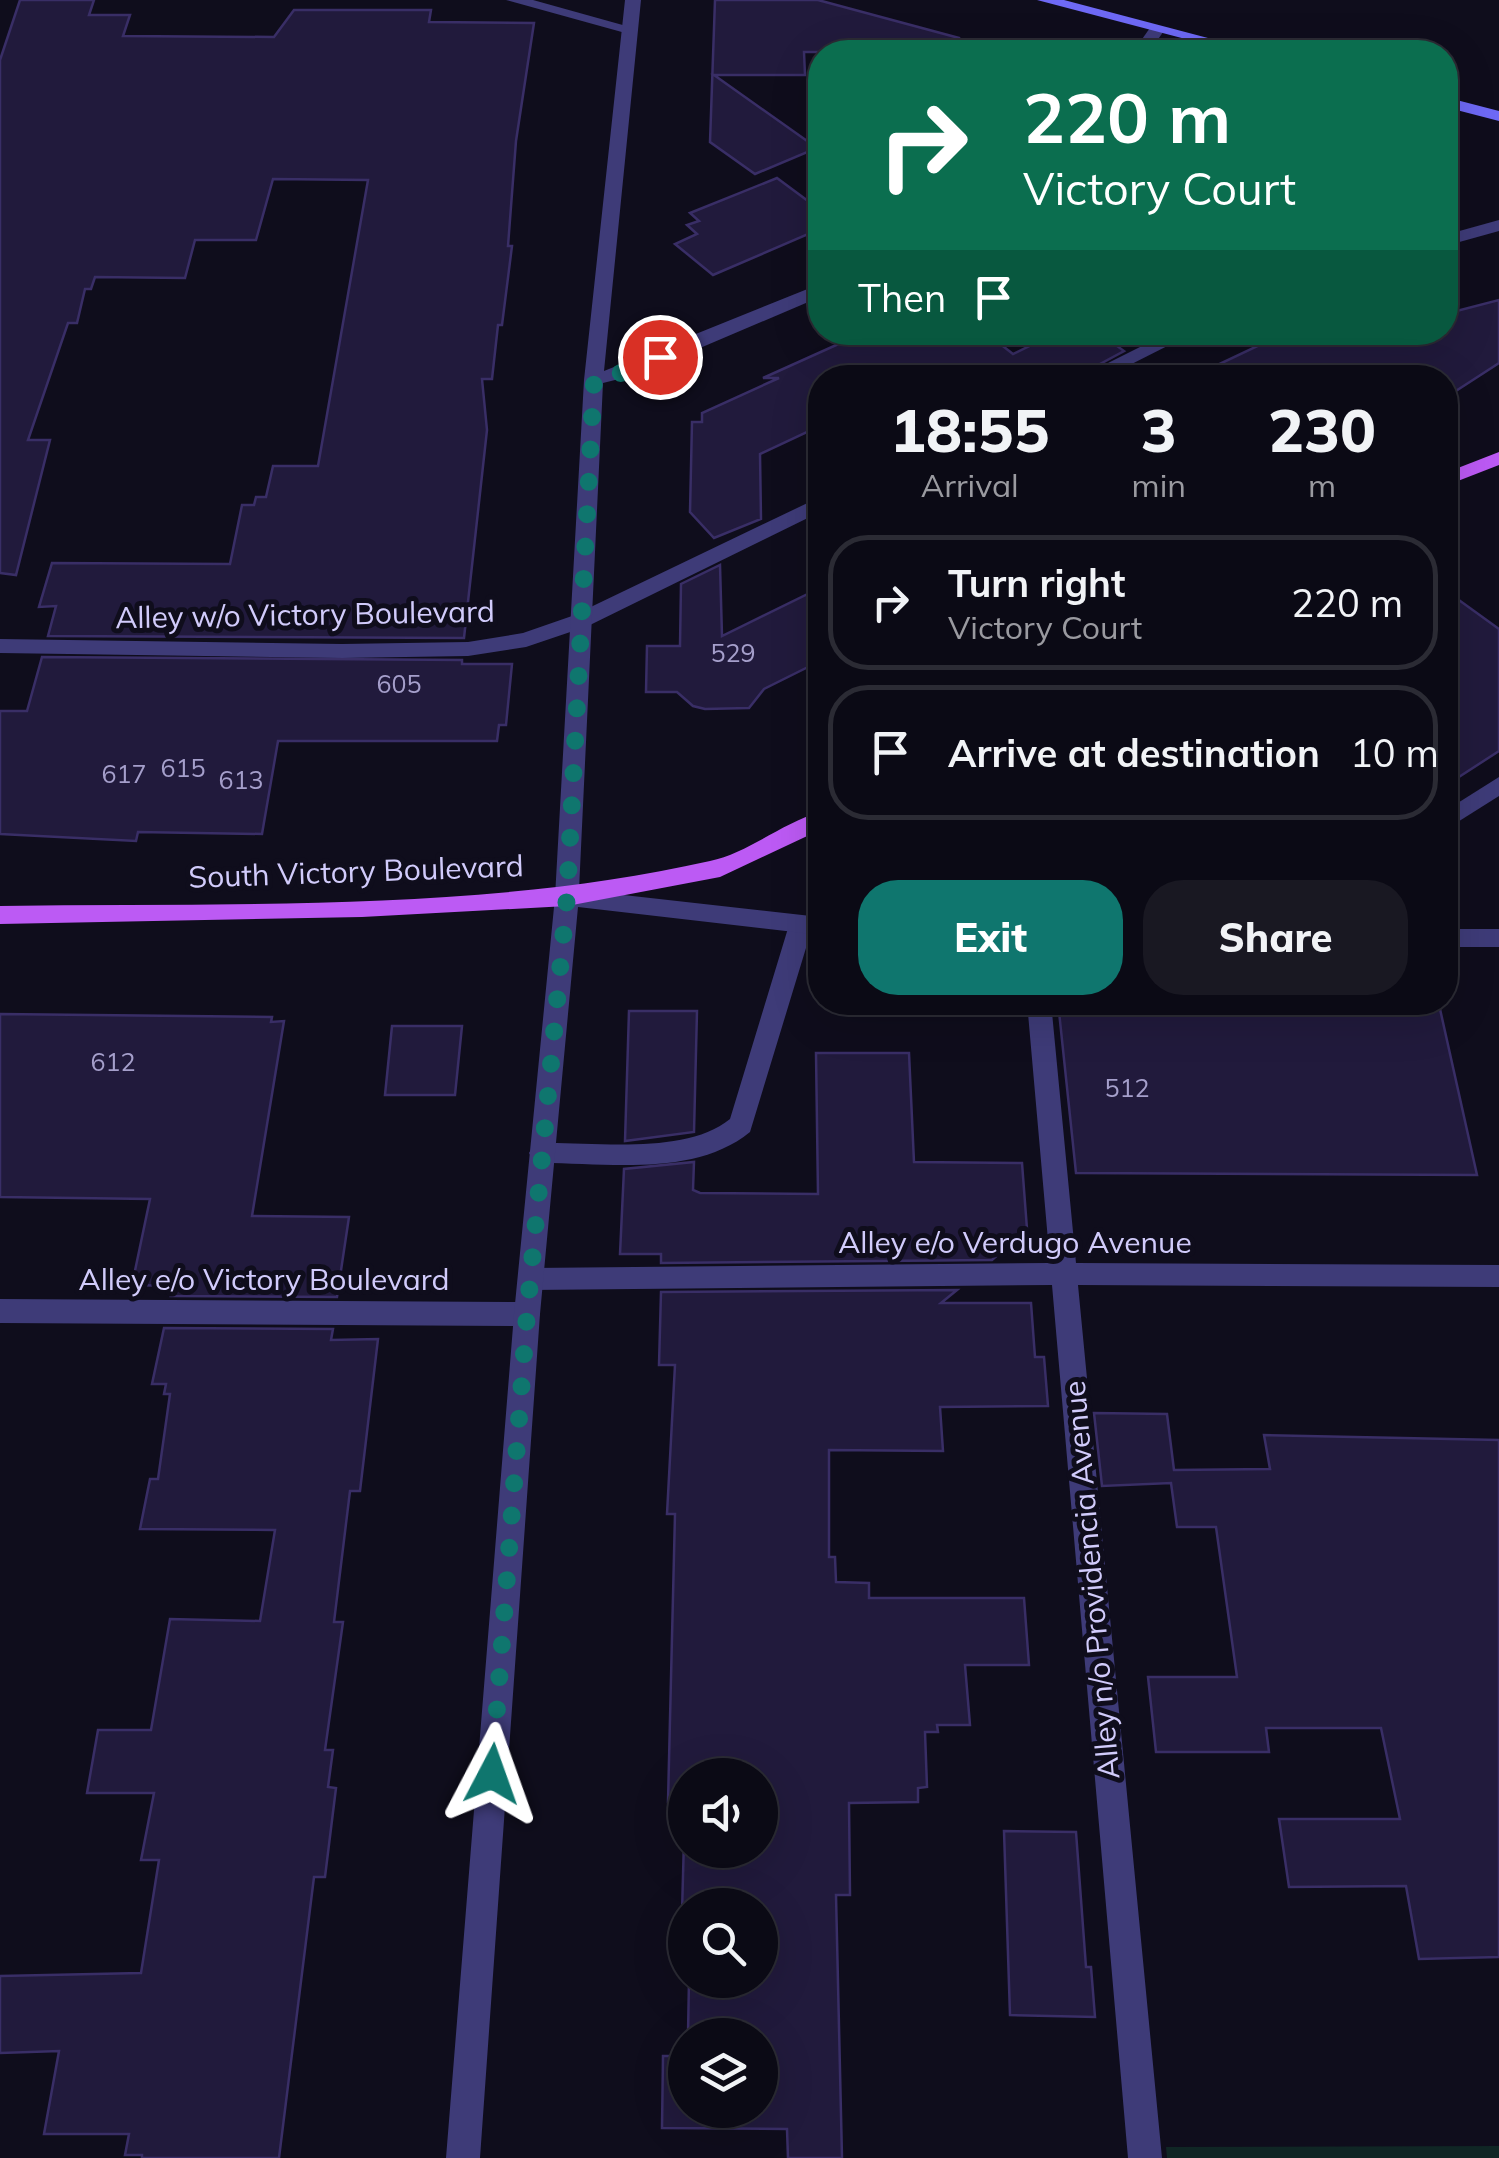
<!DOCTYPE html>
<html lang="en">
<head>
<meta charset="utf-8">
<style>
	:root { --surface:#0b0a15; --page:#191822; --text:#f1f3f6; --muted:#9a9aa0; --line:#2b2b34; --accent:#0f766e }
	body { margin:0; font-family:Mulish,sans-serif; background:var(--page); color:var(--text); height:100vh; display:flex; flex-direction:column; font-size:38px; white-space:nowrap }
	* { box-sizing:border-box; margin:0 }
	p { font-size:32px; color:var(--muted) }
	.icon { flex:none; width:55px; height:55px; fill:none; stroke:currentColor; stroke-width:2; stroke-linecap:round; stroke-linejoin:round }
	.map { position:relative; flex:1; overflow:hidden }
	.drawer { position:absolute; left:808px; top:365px; width:650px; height:650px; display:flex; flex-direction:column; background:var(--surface); border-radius:40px; box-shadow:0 10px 40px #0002,0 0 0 2px var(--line) }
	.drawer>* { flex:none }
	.hud { position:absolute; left:808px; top:40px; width:650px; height:305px; border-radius:40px; box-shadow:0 10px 40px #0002,0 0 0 2px var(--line); background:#0b6e4f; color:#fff; overflow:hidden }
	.buttons { position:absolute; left:668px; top:1758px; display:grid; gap:20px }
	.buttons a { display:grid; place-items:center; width:110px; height:110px; border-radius:50%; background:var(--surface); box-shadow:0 10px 40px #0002,0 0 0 2px var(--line); font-size:50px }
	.pin { position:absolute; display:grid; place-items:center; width:85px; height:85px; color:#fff; margin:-42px; border:5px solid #fff; border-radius:50%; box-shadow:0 2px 10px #0007 }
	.me { position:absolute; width:110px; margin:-55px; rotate:4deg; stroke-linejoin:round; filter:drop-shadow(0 0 8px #0008) }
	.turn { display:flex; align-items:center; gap:35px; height:210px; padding:0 50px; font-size:45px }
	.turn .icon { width:130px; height:130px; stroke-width:2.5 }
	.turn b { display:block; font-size:70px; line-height:85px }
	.then { display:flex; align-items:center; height:95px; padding:0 50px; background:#0003; gap:20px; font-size:38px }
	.eta { display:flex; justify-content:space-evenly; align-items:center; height:170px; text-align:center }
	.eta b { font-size:60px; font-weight:800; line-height:70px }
	.button { display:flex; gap:20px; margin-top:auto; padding:20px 50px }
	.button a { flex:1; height:115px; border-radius:40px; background:var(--accent); color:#fff; font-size:40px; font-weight:800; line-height:115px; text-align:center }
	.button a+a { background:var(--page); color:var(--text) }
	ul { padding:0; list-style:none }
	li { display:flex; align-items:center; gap:30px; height:135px; margin:0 20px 15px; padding:0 30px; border:5px solid var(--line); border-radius:40px }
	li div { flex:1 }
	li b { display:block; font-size:38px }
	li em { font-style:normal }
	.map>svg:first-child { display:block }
	.green { fill:#102625 }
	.building { fill:#211a3c; stroke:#392e66; stroke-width:2.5; fill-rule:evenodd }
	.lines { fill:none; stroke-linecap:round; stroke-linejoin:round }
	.service { fill:#3e3b78; fill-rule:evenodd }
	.minor { fill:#3e3b78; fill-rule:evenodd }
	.secondary { fill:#6e69f5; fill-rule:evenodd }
	.primary { fill:#bc5af4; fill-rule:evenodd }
	.route { stroke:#0f766e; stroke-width:18; stroke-dasharray:0 32.4 }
	.labels { text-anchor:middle; stroke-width:10; stroke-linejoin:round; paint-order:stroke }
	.number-label { font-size:25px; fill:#a59fcb }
	.street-label { font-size:30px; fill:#d1cbfb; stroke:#0f0d1c }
</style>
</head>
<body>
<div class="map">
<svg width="1499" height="2158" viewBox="0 0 1499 2158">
	<rect width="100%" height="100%" fill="#0f0d1c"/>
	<path class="green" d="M1499,2146V2158H1167L1166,2147Z"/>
	<g class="building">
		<path d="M20,0H94L89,15H130L123,36L274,37L294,10H431L429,22L534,23L516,141L508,246H512L502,325H498L492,379H482L487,430L464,638L48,636L56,606L39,607L52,563L230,564L242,505H254L256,497H266L273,466H318L368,180L273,179L256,240H195L185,278L95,277L91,289H85L77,323H68L28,440H50L16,575L0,573V60Z"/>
		<path d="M715,0H818L959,38L957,52H804L805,75H714L817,148L755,174L710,142Z"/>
		<path d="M777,178L820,210V229L713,275L675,244L697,234L687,225L699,221L690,213Z"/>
		<path d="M1499,300V363L1445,398V378H1190L1287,332H1445V314Z"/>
		<path d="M865,332H985L1013,354L1058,332H1098L1124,351L1074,378H820V426L760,454L761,519L714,538L690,512L692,422H702V413L779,378H763Z"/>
		<path d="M720,565L722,636L820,588V661L764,689L749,708L705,709L693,706L677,692H646L647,646H680L681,584Z"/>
		<path d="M1445,590L1499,629V751L1445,786Z"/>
		<path d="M42,657L462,660V664H512L506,725H499L497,741H278L262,834L138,832L136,841L0,834V711H27Z"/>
		<path d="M1058,1002H1418L1440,1009L1477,1175L1076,1173Z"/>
		<path d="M629,1011H697L694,1132L625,1141Z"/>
		<path d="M0,1014L272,1017L271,1022L284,1021L252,1216L349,1217L337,1297L171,1296L174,1286L132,1285L150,1199L0,1197Z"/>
		<path d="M392,1026H462L455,1095H385Z"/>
		<path d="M816,1053H909L914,1162L1022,1163L1027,1229L992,1260L661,1263V1254H620L624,1169L694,1162L693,1190L700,1193L818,1194Z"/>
		<path d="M957,1290L941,1303H1031L1035,1357H1044L1048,1406L940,1407L943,1451L829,1450V1557H835L836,1582L869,1583V1598H1024L1029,1665H965L970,1725H937L938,1732H925L927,1787L918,1788V1802L849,1803L850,1895H836L842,2158H788L787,2129L662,2128L663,2056H685V2110H760V2035H688L689,1980H760V1905H685V1950H681L685,1802H668L675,1514H667L675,1365H659L661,1292ZM685,1775H760V1850H685Z"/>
		<path d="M164,1328L333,1329L331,1340L378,1339L360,1491H350L334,1622H343L325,1750H333L328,1787L336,1788L325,1877H314L279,2158H142V2155H125L129,2134H44L59,2051L0,2053V1976L141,1973L159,1860H141L154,1793H87L98,1730H151L170,1619L260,1621L275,1530L140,1529L150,1479H158L170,1394H164L166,1384H152Z"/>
		<path d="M1094,1413L1167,1414L1174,1470L1270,1469L1264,1435L1499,1440V1957L1419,1959L1406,1886L1289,1887L1279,1819H1400L1381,1728H1266L1269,1752H1156L1148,1677H1237L1216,1527H1177L1171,1483L1102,1486Z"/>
		<path d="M1004,1831L1076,1832L1086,1967H1091L1095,2017L1010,2015Z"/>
	</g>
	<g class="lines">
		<g class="service">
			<path d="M506,0H533L637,29L629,34Z"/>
			<path d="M1499,220V231L1445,246V235Z"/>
			<path d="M1170,332H1195L1104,378H1078Z"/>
			<path d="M820,497V512L588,626L526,647L468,656L342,658L0,653V639L342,644L468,642L523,633L572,616Z"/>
			<path d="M1499,777V796L1445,830V811Z"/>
			<path d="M801,916L813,925L750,1132C695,1177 609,1163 542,1163L533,1160L529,1153L533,1146L542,1143C597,1142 686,1155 730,1119L789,925Z"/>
			<path d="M1027,1002H1051L1076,1263L1499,1265V1287L1078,1285L1162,2158H1128L1052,1285L531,1290L522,1287L518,1279L522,1271L531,1268L1050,1263Z"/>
			<path d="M0,1299L527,1302L537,1306L540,1314L537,1322L527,1326L0,1323Z"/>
		</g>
		<g class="minor">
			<path d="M625,0H641L604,371L820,284V297L639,374L603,383L579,890L820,917V935L578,907L540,1314L480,2158H446L514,1314L555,897L584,380Z"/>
			<path d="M1152,25L1166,28L1149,52H1133Z"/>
			<rect x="1445" y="929" width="54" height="18"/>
		</g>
		<g class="secondary">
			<path d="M1037,0H1064L1261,52H1235Z"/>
			<path d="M1445,97L1499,111V121L1445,107Z"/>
		</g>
		<g class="primary">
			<path d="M1499,452V465L1445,486V473Z"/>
			<path d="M820,812V830L720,877L567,906L362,917L0,924V906C236,902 479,913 710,861C748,853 782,823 820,812Z"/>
		</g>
	</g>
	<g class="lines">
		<path class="route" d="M492,1774L527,1314L567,897L594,380L632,370L660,357"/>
	</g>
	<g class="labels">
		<g class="number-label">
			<text x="733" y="662">529</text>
			<text x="399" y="693">605</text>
			<text x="183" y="777">615</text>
			<text x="124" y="783">617</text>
			<text x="241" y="789">613</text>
			<text x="113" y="1071">612</text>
			<text x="1127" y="1097">512</text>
		</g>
		<g class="street-label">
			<text transform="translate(305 615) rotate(-1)" y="10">Alley w/o Victory Boulevard</text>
			<text transform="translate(356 872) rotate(-2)" y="10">South Victory Boulevard</text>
			<text x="1015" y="1253">Alley e/o Verdugo Avenue</text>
			<text x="264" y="1290">Alley e/o Victory Boulevard</text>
			<text transform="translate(1092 1580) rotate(-95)" y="10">Alley n/o Providencia Avenue</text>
		</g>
	</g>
</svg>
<div class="buttons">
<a><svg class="icon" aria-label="sound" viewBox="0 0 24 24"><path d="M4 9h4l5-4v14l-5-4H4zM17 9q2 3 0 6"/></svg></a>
<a><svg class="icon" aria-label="search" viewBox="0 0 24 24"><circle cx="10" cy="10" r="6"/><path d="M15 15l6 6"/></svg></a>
<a><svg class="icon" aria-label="layers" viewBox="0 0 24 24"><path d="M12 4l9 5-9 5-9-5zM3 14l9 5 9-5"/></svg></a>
</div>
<div class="pin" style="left:660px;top:357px;background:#d93025"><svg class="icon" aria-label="arrive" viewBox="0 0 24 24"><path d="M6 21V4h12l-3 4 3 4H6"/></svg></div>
<svg class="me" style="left:492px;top:1774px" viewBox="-20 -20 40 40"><path d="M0-17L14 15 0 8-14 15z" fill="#0f766e" stroke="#fff" stroke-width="4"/></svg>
<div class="hud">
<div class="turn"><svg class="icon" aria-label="right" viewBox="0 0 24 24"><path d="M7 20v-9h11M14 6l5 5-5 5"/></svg><div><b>220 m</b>Victory Court</div></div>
<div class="then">Then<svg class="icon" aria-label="arrive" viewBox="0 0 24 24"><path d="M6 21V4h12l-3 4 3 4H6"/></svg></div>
</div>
<section class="drawer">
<div class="eta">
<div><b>18:55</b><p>Arrival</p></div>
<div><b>3</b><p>min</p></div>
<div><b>230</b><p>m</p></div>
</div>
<ul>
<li><svg class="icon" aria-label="right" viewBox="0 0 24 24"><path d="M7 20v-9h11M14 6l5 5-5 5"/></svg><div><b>Turn right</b><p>Victory Court</p></div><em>220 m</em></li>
<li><svg class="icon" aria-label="arrive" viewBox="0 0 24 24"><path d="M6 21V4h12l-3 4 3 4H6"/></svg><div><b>Arrive at destination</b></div><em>10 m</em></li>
</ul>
<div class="button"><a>Exit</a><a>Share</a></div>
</section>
</div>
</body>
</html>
